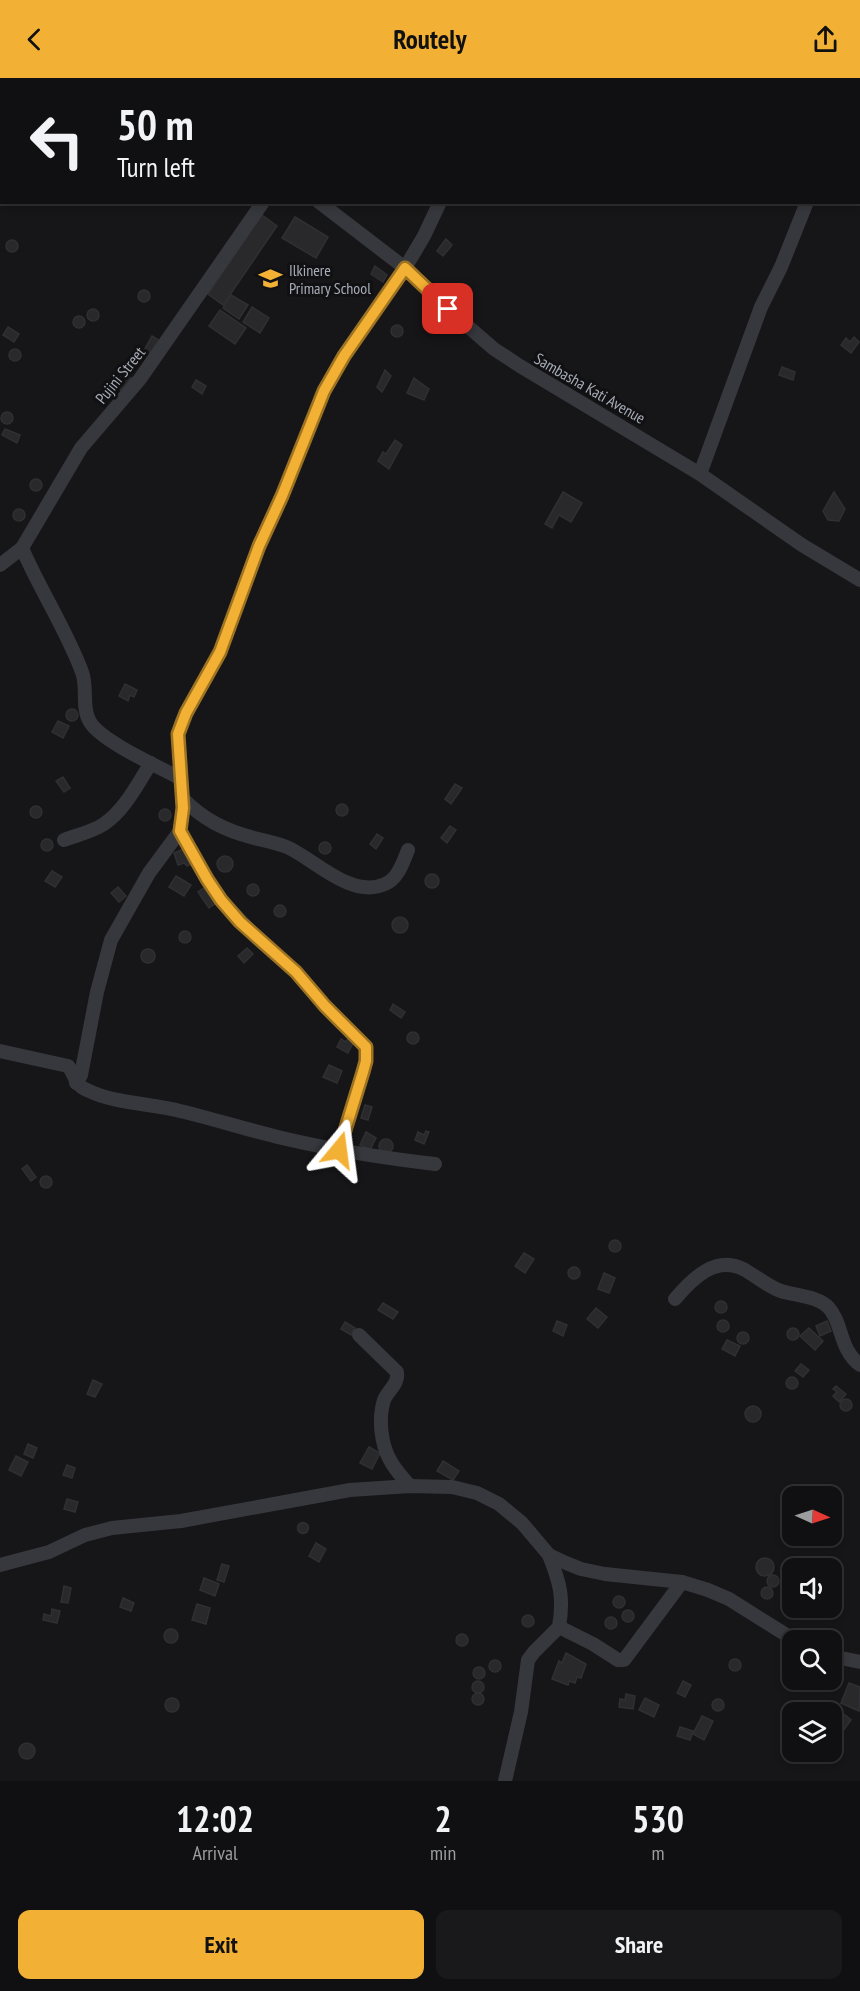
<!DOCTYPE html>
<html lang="en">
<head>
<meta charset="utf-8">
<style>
	:root { --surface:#101012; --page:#19191b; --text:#f1f3f6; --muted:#9c9d9f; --line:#303032; --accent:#f2b134 }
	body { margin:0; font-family:"PT Sans Narrow",sans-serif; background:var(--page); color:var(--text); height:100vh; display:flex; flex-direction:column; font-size:22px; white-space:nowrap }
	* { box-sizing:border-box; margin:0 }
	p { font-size:20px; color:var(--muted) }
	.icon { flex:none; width:33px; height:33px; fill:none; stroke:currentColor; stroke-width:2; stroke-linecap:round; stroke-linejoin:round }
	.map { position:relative; height:1703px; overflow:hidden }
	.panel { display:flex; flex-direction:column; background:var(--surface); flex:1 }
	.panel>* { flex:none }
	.hud { position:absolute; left:0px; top:0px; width:861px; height:126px; box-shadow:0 3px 9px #0003,0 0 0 2px var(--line); background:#101012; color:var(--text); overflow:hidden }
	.needle { width:39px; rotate:93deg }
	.controls { position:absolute; left:782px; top:1408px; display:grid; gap:12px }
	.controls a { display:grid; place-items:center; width:60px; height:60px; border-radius:12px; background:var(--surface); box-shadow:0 3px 9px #0003,0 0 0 2px var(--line); font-size:30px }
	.pin { position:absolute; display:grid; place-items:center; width:51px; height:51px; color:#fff; margin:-26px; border-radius:12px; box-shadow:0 3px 9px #0006 }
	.me { position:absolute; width:66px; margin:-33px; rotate:16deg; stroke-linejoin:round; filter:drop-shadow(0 0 4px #0008) }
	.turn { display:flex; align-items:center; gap:21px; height:126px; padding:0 18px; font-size:27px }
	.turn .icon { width:78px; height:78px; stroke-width:2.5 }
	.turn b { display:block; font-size:42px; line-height:51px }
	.eta { display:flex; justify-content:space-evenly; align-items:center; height:102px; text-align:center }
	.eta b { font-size:36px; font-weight:700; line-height:42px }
	.action { display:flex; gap:12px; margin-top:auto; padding:12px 18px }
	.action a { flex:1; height:69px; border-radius:12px; background:var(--accent); color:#111; font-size:24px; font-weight:700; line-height:69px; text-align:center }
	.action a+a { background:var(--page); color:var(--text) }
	header { display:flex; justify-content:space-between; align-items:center; height:78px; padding:0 18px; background:var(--accent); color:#111; font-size:27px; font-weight:700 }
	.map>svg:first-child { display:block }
	.building { fill:#29292c; stroke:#303034; stroke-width:1.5 }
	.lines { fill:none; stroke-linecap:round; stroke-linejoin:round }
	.minor { stroke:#37383d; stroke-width:14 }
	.route-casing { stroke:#9d7322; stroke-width:15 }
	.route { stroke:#f2b134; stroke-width:10 }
	.labels { text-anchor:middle; stroke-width:6; stroke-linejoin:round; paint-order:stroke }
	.poi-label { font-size:16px; fill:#a8adb8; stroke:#111113; text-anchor:start }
	.street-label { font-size:16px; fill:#a8adb8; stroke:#111113 }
</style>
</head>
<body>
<header><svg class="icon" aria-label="back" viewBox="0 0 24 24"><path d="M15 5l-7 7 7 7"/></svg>Routely<svg class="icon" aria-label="share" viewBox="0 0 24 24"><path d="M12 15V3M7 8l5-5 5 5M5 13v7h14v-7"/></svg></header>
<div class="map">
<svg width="860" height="1703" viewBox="0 0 860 1703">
	<rect width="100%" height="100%" fill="#161618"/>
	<g class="building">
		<path d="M262,137L277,148L223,227L208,216Z"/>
		<path d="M295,139L328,159L316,180L282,160Z"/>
		<path d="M446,161L452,167L443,178L437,173Z"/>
		<circle cx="12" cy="168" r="6"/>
		<path d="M375,188L387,197L383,204L371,196Z"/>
		<circle cx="144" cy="218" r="6"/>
		<path d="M231,217L248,227L239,241L223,230Z"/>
		<path d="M252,229L269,240L260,255L243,244Z"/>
		<circle cx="93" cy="237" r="6"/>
		<path d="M220,232L246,250L235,266L209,248Z"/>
		<circle cx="79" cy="244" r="6"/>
		<circle cx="397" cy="253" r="6"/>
		<path d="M8,249L19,256L14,264L3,257Z"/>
		<path d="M152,258L160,263L150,281L142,276Z"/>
		<path d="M854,259L859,264L851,275L841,267L846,260L850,264Z"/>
		<circle cx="15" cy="277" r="6"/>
		<path d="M782,289L795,294L793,302L779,297Z"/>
		<path d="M119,292L131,300L122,313L110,304Z"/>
		<path d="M385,292L391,298L382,314L377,309Z"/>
		<path d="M414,300L429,311L424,322L407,315Z"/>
		<path d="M196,302L206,308L202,316L192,309Z"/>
		<circle cx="7" cy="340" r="6"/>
		<path d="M5,351L20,357L17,365L2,357Z"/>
		<path d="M395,362L402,367L389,391L378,383L383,374L386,376Z"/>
		<circle cx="36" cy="407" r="6"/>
		<path d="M563,414L582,425L571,444L559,437L552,450L545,446Z"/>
		<path d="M834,414L845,431L839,443L828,442L823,433Z"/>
		<circle cx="19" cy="437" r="6"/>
		<path d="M125,606L137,612L134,619L130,617L128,623L119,618Z"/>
		<circle cx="72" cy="637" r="6"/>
		<path d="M58,643L69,648L63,660L52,654Z"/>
		<path d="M63,699L70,710L64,714L56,703Z"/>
		<path d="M455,706L462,710L451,726L445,721Z"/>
		<circle cx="342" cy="732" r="6"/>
		<circle cx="36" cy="734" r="6"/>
		<circle cx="165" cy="737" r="6"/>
		<path d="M450,748L456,752L447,765L441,760Z"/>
		<path d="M377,756L383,760L376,771L370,766Z"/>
		<circle cx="47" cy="767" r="6"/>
		<circle cx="325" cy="770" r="6"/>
		<path d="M184,771L190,787L187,788L184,785L178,787L174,775Z"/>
		<circle cx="225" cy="786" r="8"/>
		<path d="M52,793L62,799L55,809L45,803Z"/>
		<circle cx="432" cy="803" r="7"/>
		<path d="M176,798L191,807L184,818L169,809Z"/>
		<circle cx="253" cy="812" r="6"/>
		<path d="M118,809L126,818L119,824L111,815Z"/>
		<path d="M205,809L216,825L209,830L198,814Z"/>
		<circle cx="280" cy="833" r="6"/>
		<circle cx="400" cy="847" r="8"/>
		<circle cx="185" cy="859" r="6"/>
		<path d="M247,870L253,876L244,885L238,878Z"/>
		<circle cx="148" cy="878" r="7"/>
		<path d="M393,926L405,934L401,940L390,932Z"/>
		<circle cx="413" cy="960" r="6"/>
		<path d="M348,960L354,963L348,975L337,969L341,961L346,964Z"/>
		<path d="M329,987L342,993L337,1005L323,999Z"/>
		<path d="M365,1027L372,1029L368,1042L361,1040Z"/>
		<path d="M426,1053L429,1054L424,1066L415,1062L418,1054L424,1057Z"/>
		<path d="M366,1054L376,1060L370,1072L360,1067Z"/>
		<circle cx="386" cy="1068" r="7"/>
		<path d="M27,1087L36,1099L31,1103L22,1091Z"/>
		<circle cx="46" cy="1104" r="6"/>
		<circle cx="615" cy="1168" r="6"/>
		<path d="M524,1175L534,1181L525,1195L515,1188Z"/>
		<circle cx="574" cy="1195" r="6"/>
		<path d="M604,1195L615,1200L609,1215L598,1211Z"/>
		<circle cx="721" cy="1229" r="6"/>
		<path d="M383,1225L398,1234L393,1241L378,1232Z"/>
		<path d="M596,1230L607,1239L598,1250L587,1241Z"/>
		<circle cx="723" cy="1248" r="6"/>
		<path d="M557,1243L567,1247L563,1258L553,1253Z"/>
		<path d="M827,1243L831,1253L820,1258L816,1248Z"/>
		<path d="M345,1244L355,1250L351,1257L341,1251Z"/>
		<circle cx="793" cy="1256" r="6"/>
		<path d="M809,1250L823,1263L815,1272L800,1258Z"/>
		<circle cx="743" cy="1260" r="6"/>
		<path d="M727,1262L740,1268L735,1278L722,1271Z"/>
		<path d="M801,1286L809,1292L803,1299L795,1293Z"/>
		<circle cx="792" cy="1305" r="6"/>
		<path d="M93,1302L102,1306L95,1319L87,1316Z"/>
		<path d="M836,1308L846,1316L839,1324L833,1318L837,1314L833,1311Z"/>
		<circle cx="846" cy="1327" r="6"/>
		<circle cx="753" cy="1336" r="8"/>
		<path d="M28,1366L37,1370L33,1380L24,1376Z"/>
		<path d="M369,1369L380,1375L372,1391L360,1385Z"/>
		<path d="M16,1378L28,1384L21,1398L9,1392Z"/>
		<path d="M443,1383L459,1393L453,1402L437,1393Z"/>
		<path d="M67,1387L75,1390L72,1400L63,1397Z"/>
		<path d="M67,1421L78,1424L75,1434L64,1431Z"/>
		<circle cx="303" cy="1450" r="5.5"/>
		<path d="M316,1465L326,1471L319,1484L309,1478Z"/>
		<circle cx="765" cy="1489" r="9"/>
		<path d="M222,1486L229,1488L224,1504L217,1502Z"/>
		<circle cx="773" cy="1503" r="6"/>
		<path d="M204,1500L219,1506L215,1518L200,1512Z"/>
		<path d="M64,1508L71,1510L68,1525L61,1524Z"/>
		<circle cx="767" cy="1515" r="6"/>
		<circle cx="619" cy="1524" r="6"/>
		<path d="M123,1520L134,1525L131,1533L120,1529Z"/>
		<path d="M197,1526L210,1530L206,1546L192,1542Z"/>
		<path d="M52,1531L60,1533L57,1545L43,1542L44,1536L51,1538Z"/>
		<circle cx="628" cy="1538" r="6"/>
		<circle cx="528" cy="1543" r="6"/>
		<circle cx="611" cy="1545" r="6"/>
		<circle cx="171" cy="1558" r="7"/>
		<circle cx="462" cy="1562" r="6"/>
		<path d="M566,1575L586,1586L581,1600L577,1599L575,1605L569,1603L568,1607L552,1601L559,1583L562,1585Z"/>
		<circle cx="735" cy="1587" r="6"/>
		<circle cx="495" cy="1588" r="6"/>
		<circle cx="479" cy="1595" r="6"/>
		<circle cx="478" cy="1609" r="6"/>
		<path d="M683,1603L691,1607L685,1619L677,1615Z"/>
		<path d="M849,1605L860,1609L859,1633L841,1625Z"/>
		<circle cx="478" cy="1621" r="6"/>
		<path d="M626,1616L635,1618L633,1631L619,1629L620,1621L625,1622Z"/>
		<path d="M645,1620L659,1627L654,1639L639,1632Z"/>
		<circle cx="172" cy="1627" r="7"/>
		<circle cx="718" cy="1627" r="6"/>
		<path d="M829,1624L851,1642L843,1653L831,1643V1635H821Z"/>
		<path d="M702,1638L713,1643L704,1662L693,1656Z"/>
		<path d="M680,1649L693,1653L690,1662L677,1658Z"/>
		<circle cx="27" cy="1673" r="8"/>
	</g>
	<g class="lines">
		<g class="minor">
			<path d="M161,0L163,2"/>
			<path d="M503,2L504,0"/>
			<path d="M860,16V15"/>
			<path d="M319,124L405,190L464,245L494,271L520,288L700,396L802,467L860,502"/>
			<path d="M700,396L761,229L781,189L807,124"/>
			<path d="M22,470C40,512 66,551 82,594C88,609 81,630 90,644C101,663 159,689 180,700"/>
			<path d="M0,487L22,470L81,370L140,301L263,124"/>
			<path d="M182,720C204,742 224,752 254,760C266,763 278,765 289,770C316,783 352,821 385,806C398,801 403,784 408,772"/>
			<path d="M180,753L207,801L221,822L257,860L296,894L325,928L366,969V983L363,994L339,1072"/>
			<path d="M64,762C77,757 92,754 104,746C125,732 138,705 151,685"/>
			<path d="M0,973L68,988C76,997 73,1006 87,1012C115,1026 150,1025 180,1033C214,1041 248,1052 282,1060C333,1072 383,1080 435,1086"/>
			<path d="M76,1005L81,997L97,914L111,862L149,795L180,753L183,730L178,656L182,643L220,574L259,468L282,418L324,313L344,277L405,190L424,158L440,124"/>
			<path d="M675,1221C692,1201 716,1176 745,1192C757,1199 769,1209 781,1213C796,1218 818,1218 829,1230C843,1246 839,1271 860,1287"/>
			<path d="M359,1257L397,1294C399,1306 388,1312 384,1322C378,1340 381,1366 390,1382C395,1392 403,1400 410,1408"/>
			<path d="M0,1487L49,1474L85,1457L112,1450L181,1443L350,1412L410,1408L452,1409L477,1415L499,1426L522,1445L549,1477L566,1485L581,1491L605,1496L682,1504L708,1512L729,1521L796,1563"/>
			<path d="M559,1549L593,1566L618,1582H624L682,1504"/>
			<path d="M831,1578L860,1584"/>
			<path d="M505,1703L521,1634L528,1582L534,1574L559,1549C564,1519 560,1505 549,1477"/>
		</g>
	</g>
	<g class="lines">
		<defs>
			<path id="route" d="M339,1072L363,994L366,983V969L325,928L296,894L240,844L221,822L207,801L180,753L183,730L178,656L186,635L220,574L259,468L282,418L324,313L344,278L405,190L448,231"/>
		</defs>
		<use href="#route" class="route-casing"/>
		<use href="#route" class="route"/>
	</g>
	<defs>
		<symbol id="school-bare" viewBox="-9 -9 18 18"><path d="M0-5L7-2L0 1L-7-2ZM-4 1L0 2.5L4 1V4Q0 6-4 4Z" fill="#f2b134" stroke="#111113" stroke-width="2.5" paint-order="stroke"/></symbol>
	</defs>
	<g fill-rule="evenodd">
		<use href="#school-bare" x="254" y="184" width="33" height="33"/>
	</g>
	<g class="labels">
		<g class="poi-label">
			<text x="289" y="198">Ilkinere<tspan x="289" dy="18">Primary School</tspan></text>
		</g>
		<g class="street-label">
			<text transform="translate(120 297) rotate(-51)" y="6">Pujini Street</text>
			<text transform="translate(590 310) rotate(30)" y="6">Sambasha Kati Avenue</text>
		</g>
	</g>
</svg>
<div class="controls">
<a><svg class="needle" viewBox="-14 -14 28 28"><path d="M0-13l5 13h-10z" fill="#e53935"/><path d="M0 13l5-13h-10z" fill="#9c9d9f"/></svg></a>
<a><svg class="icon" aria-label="sound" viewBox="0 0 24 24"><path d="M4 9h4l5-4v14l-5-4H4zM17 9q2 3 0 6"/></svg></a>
<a><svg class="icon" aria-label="search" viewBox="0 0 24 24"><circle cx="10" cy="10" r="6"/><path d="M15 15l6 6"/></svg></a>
<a><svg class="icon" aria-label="layers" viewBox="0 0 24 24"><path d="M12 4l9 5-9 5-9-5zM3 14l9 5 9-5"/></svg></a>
</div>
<div class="pin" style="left:448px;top:231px;background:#d93025"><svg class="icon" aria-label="arrive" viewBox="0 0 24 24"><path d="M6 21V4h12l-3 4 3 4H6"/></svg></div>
<svg class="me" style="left:339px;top:1072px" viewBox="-20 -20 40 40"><path d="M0-17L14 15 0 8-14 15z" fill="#f2b134" stroke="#fff" stroke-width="4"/></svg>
<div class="hud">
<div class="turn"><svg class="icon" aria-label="left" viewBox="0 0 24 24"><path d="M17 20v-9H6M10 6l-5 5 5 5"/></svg><div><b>50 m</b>Turn left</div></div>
</div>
</div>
<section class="panel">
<div class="eta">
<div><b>12:02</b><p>Arrival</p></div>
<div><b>2</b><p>min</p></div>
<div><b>530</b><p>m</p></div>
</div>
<div class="action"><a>Exit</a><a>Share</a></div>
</section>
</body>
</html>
